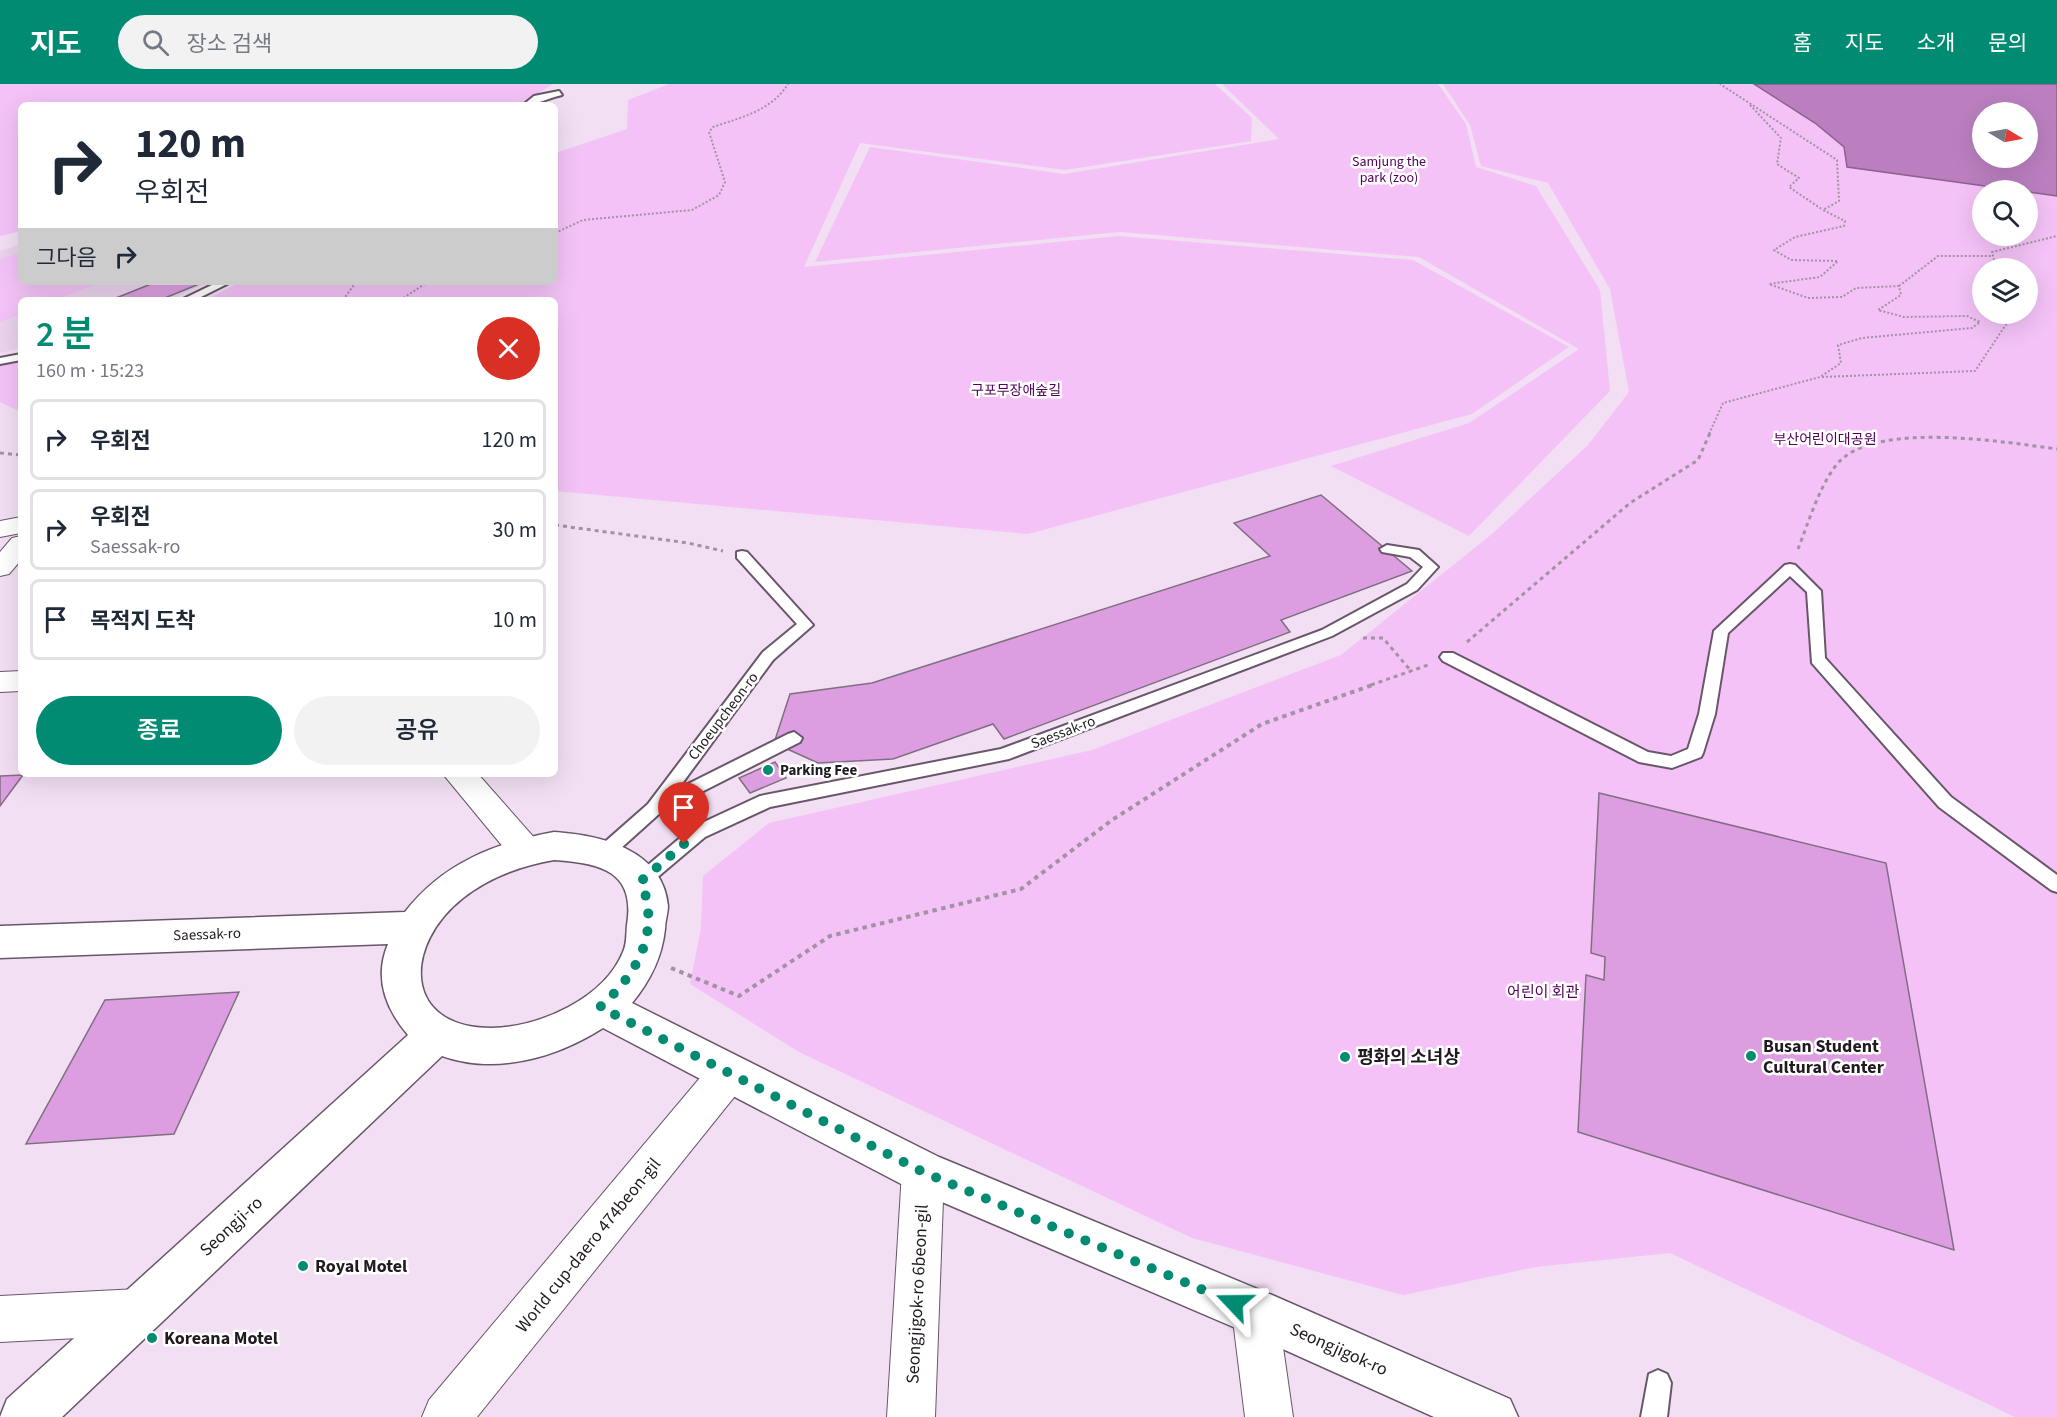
<!DOCTYPE html>
<html lang="ko">
<head>
<meta charset="utf-8">
<style>
	:root { --surface:#fff; --page:#f2f2f3; --text:#1f2937; --muted:#747a83; --line:#e0e1e3; --accent:#008b72 }
	body { margin:0; font-family:"Source Sans 3","Noto Sans KR",sans-serif; background:var(--page); color:var(--text); height:100vh; display:flex; flex-direction:column; font-size:22px; white-space:nowrap }
	* { box-sizing:border-box; margin:0 }
	p { font-size:20px; color:var(--muted) }
	.icon { flex:none; width:33px; height:33px; fill:none; stroke:currentColor; stroke-width:2; stroke-linecap:round; stroke-linejoin:round }
	.map { position:relative; flex:1; overflow:hidden }
	.sheet { position:absolute; left:18px; top:213px; width:540px; height:480px; display:flex; flex-direction:column; background:var(--surface); border-radius:9px; box-shadow:0 6px 24px #0002 }
	.sheet>* { flex:none }
	.hud { position:absolute; left:18px; top:18px; width:540px; height:183px; border-radius:9px; box-shadow:0 6px 24px #0002; background:#fff; color:var(--text); overflow:hidden }
	.needle { width:39px; rotate:100deg }
	.tools { position:absolute; left:1972px; top:18px; display:grid; gap:12px }
	.tools a { display:grid; place-items:center; width:66px; height:66px; border-radius:50%; background:var(--surface); box-shadow:0 6px 24px #0002; font-size:30px }
	.pin { position:absolute; display:grid; place-items:center; width:51px; height:51px; color:#fff; margin:-62px -26px; border-radius:50% 50% 50% 0; rotate:-45deg; box-shadow:0 0 6px #0007 }
	.pin .icon { rotate:45deg }
	.me { position:absolute; width:66px; margin:-33px; rotate:293deg; stroke-linejoin:round; filter:drop-shadow(0 0 4px #0008) }
	.turn { display:flex; align-items:center; gap:21px; height:126px; padding:0 18px; font-size:27px }
	.turn .icon { width:78px; height:78px; stroke-width:2.5 }
	.turn b { display:block; font-size:42px; line-height:51px }
	.then { display:flex; align-items:center; height:57px; padding:0 18px; background:#0003; gap:12px; font-size:22px }
	.round { display:grid; place-items:center; flex:none; width:63px; height:63px; border-radius:32px; background:var(--page) }
	.summary { display:flex; align-items:center; justify-content:space-between; height:102px; padding:0 18px }
	h1 { font-size:36px; font-weight:600; line-height:45px; color:var(--accent) }
	.cta { display:flex; gap:12px; margin-top:auto; padding:12px 18px }
	.cta a { flex:1; height:69px; border-radius:36px; background:var(--accent); color:#fff; font-size:24px; font-weight:600; line-height:69px; text-align:center }
	.cta a+a { background:var(--page); color:var(--text) }
	ul { padding:0; list-style:none }
	li { display:flex; align-items:center; gap:18px; height:81px; margin:0 12px 9px; padding:0 6px; border:3px solid var(--line); border-radius:9px }
	li div { flex:1 }
	li b { display:block; font-size:22px }
	li em { font-style:normal }
	header { display:flex; align-items:center; gap:36px; box-sizing:border-box; height:84px; padding:0 30px; background:var(--accent); color:#fff }
	header strong { font-size:28px }
	nav { display:flex; gap:33px; margin-inline-start:auto; font-size:21px }
	.search { width:420px; height:54px; background:var(--page); display:flex; align-items:center; gap:15px; box-sizing:border-box; padding:0 21px; border-radius:33px; color:var(--muted); font-size:22px }
	.map>svg:first-child { display:block }
	.built { fill:#ebd2ed }
	.green { fill:#f4c2f7; fill-rule:evenodd }
	.water { fill:#bb7fc0; stroke:#8d6190; stroke-width:1.5; fill-rule:evenodd }
	.building { fill:#dc9ee1; stroke:#806f81; stroke-width:1.5 }
	.lines { fill:none; stroke-linecap:round; stroke-linejoin:round }
	.lane-casing { stroke:#685769; stroke-width:4 }
	.street-casing { stroke:#685769; stroke-width:2 }
	.secondary-casing { stroke:#685769; stroke-width:3 }
	.path-far2 { stroke:#a193a2; stroke-width:2; stroke-dasharray:2 2; stroke-linecap:butt }
	.path-far1 { stroke:#a193a2; stroke-width:3; stroke-dasharray:4 4; stroke-linecap:butt }
	.path { stroke:#a193a2; stroke-width:4; stroke-dasharray:4.5 4.5; stroke-linecap:butt }
	.lane { fill:#fff; fill-rule:evenodd }
	.street { fill:#fff; fill-rule:evenodd }
	.secondary { fill:#fff; fill-rule:evenodd }
	.route { stroke:#008b72; stroke-width:10; stroke-dasharray:0 18 }
	.poi-dot { fill:#008b72; stroke:#fff; stroke-width:2 }
	.labels { text-anchor:middle; stroke-width:5; stroke-linejoin:round; paint-order:stroke }
	.far-park-label { font-size:14px; fill:#510158; stroke:#fff }
	.street-label { font-size:15px; fill:#211a21; stroke:#fff }
	.poi-label { font-size:15px; font-weight:bold; fill:#211a21; stroke:#fff; text-anchor:start }
	.park-label { font-size:15px; fill:#510158; stroke:#fff }
	.near-poi-label { font-size:18px; font-weight:bold; fill:#211a21; stroke:#fff; text-anchor:start }
	.near-street-label { font-size:18px; fill:#211a21; stroke:#fff }
</style>
</head>
<body>
<header>
<strong>지도</strong>
<div class="search"><svg class="icon" aria-label="search" viewBox="0 0 24 24"><circle cx="10" cy="10" r="6"/><path d="M15 15l6 6"/></svg>장소 검색</div>
<nav><a>홈</a><a>지도</a><a>소개</a><a>문의</a></nav>
</header>
<div class="map">
<svg width="2057" height="1333" viewBox="0 0 2057 1333">
	<rect width="100%" height="100%" fill="#f2dff3"/>
	<path class="built" d="M21,160V198H208L171,216H21V264L0,269V167Z"/>
	<g class="green">
		<path d="M0,0H553L519,21H21V147L0,152Z"/>
		<path d="M669,0H1215L1252,34L1251,57L1065,86L860,59L804,183L1118,152L1413,176L1569,263L1472,330L1028,450L555,407V216H206L240,198H555V69L627,45L628,16Z"/>
		<path d="M1222,0H1438L1466,40L1476,83L1536,102L1600,206L1610,307L1469,452L1331,382L1469,339L1579,265L1419,173L1120,148L815,178L870,63L1064,90L1279,55Z"/>
		<path d="M1443,0H2057V1333H2015L1670,1169L1536,1183L1403,1211L1192,1154L799,968L690,900L701,844L703,792L769,739L1092,666L1341,571L1492,450L1588,361L1629,308L1610,205L1548,99L1481,82L1470,41ZM1983,28H2028V74H1983ZM1983,106H2028V152H1983ZM1983,184H2028V230H1983Z"/>
		<path d="M21,169V198H102L56,216H21V230L0,238V175Z"/>
		<path d="M21,275V328L0,318V281Z"/>
	</g>
	<path class="water" d="M1754,0H2057V112L1847,83L1844,63L1815,39ZM1983,28H2028V74H1983Z"/>
	<g class="building">
		<path d="M156,198H204L160,216H111Z"/>
		<path d="M1321,411L1412,487L1281,536L1290,548L1004,655L993,640L893,675L818,679L774,659L790,610L872,599L1270,472L1234,439Z"/>
		<path d="M775,678L786,694L750,709L739,694Z"/>
		<path d="M23,691L0,722V692Z"/>
		<path d="M1599,709L1886,779L1954,1166L1578,1048L1586,891L1604,896L1605,873L1591,869Z"/>
		<path d="M239,908L174,1050L26,1060L105,916Z"/>
	</g>
	<g class="lines">
		<defs>
			<g id="lane">
				<path d="M559,7L562,11C549,14 535,21 523,21L534,12Z"/>
				<path d="M218,198H231L195,216H181Z"/>
				<path d="M21,270V276L0,280V274Z"/>
				<path d="M1387,461L1419,466L1438,483L1417,506L1332,552L1009,675L770,723L705,753L647,802L641,804L635,802L632,797L635,792L693,743L760,712L1001,665L1322,546L1407,500L1423,483L1410,473L1382,468L1380,465Z"/>
				<path d="M742,467L747,468L813,541L773,576L678,705L788,650L794,648L802,654L800,658L660,729L610,774H598L595,769L598,764L648,720L763,568L797,540L737,474V468Z"/>
				<path d="M1790,480L1795,481L1821,507L1825,574L1951,713L2057,791V808L2051,806L1939,723L1812,579L1807,508L1790,492L1728,549L1715,630L1703,669L1701,673L1672,684L1639,678L1443,577L1440,573L1443,569H1453L1648,668L1671,672L1688,665L1699,630L1714,547L1785,481Z"/>
				<path d="M1658,1286L1667,1290L1671,1299L1667,1333H1641L1649,1290Z"/>
			</g>
			<g id="street">
				<path d="M21,433V449L0,453V437Z"/>
				<path d="M21,452V476L9,490L0,492V468L12,454Z"/>
				<path d="M21,587V607L0,608V588Z"/>
				<path d="M443,690H478L537,757L542,766L537,775L525,779L513,775Z"/>
				<path d="M729,971L743,976L749,989L743,1002L477,1333H422L429,1316L715,976Z"/>
				<path d="M923,1067L938,1073L944,1088L935,1333H887L902,1088L908,1073Z"/>
				<path d="M138,1205L154,1212L161,1228L154,1244L138,1251L0,1258V1212Z"/>
				<path d="M1255,1205L1271,1212L1278,1228L1293,1333H1245L1232,1228L1239,1212Z"/>
			</g>
			<path id="secondary" d="M554,748C600,751 663,765 668,822C668,829 665,837 665,845C662,874 650,897 632,919L939,1073L1272,1211L1510,1315L1518,1333H1434L1238,1245L907,1103L603,944C556,974 496,991 442,972L62,1333H0L7,1315L408,951C385,924 374,893 388,860L0,874V842L405,828C443,779 495,759 554,748ZM554,776C600,779 636,787 627,841C626,850 627,860 623,868C604,915 539,943 492,944C401,944 404,860 463,814C490,793 520,782 554,776Z"/>
		</defs>
		<use href="#lane" class="lane-casing"/>
		<use href="#street" class="street-casing"/>
		<use href="#secondary" class="secondary-casing"/>
		<g class="path-far2">
			<path d="M1750,21L1781,54L1777,80L1799,94L1789,103L1823,126"/>
			<path d="M555,149L583,136L692,126L719,111L725,98L709,48L713,43C742,33 771,27 788,0"/>
			<path d="M1996,184L1992,168L2057,152"/>
			<path d="M1899,202L1938,172H1993"/>
			<path d="M343,216L356,198"/>
			<path d="M400,216L428,198"/>
			<path d="M1822,293L1975,287L2009,236L2008,230"/>
			<path d="M1709,350L1723,319L1820,293L1841,279L1838,261L1862,254L1972,244L1980,238L1967,232L1904,233L1878,226L1901,211L1899,202L1856,204L1842,213L1808,214L1769,200L1820,193L1838,177L1791,176L1774,166L1795,153L1844,142L1845,137L1823,126L1839,117L1837,76L1720,0"/>
		</g>
		<g class="path-far1">
			<path d="M0,369L21,371"/>
			<path d="M555,441L688,459L723,467"/>
			<path d="M1798,465C1808,440 1822,393 1842,375C1884,338 2004,358 2057,365"/>
			<path d="M1363,554H1383L1411,587"/>
			<path d="M1467,558L1630,419L1698,376L1710,349"/>
			<path d="M1371,601L1428,581"/>
		</g>
		<path class="path" d="M671,884L739,912L830,852L1021,805L1112,736L1262,640L1375,600"/>
		<use href="#lane" class="lane"/>
		<use href="#street" class="street"/>
		<use href="#secondary" class="secondary"/>
	</g>
	<g class="lines">
		<path class="route" d="M684,760L641,797C661,849 638,889 600,923L923,1088L1234,1219"/>
	</g>
	<g class="poi-dot">
		<circle cx="768" cy="686" r="6"/>
		<circle cx="1751" cy="972" r="6"/>
		<circle cx="1345" cy="973" r="6"/>
		<circle cx="303" cy="1182" r="6"/>
		<circle cx="152" cy="1254" r="6"/>
	</g>
	<g class="labels">
		<g class="far-park-label">
			<text x="1389" y="82">Samjung the<tspan x="1389" dy="16">park (zoo)</tspan></text>
			<text x="1016" y="311">구포무장애숲길</text>
			<text x="1825" y="360">부산어린이대공원</text>
		</g>
		<g class="street-label">
			<text transform="translate(723 632) rotate(-53)" y="5">Choeupcheon-ro</text>
			<text transform="translate(1063 648) rotate(-21)" y="5">Saessak-ro</text>
			<text transform="translate(207 850) rotate(-2)" y="5">Saessak-ro</text>
		</g>
		<g class="poi-label">
			<text x="780" y="691">Parking Fee</text>
		</g>
		<g class="park-label">
			<text x="1543" y="913">어린이 회관</text>
		</g>
		<g class="near-poi-label">
			<text x="1763" y="968">Busan Student<tspan x="1763" dy="21">Cultural Center</tspan></text>
			<text x="1357" y="979">평화의 소녀상</text>
			<text x="315" y="1188">Royal Motel</text>
			<text x="164" y="1260">Koreana Motel</text>
		</g>
		<g class="near-street-label">
			<text transform="translate(231 1142) rotate(-43)" y="6">Seongji-ro</text>
			<text transform="translate(588 1161) rotate(-51)" y="6">World cup-daero 474beon-gil</text>
			<text transform="translate(917 1210) rotate(-87)" y="6">Seongjigok-ro 6beon-gil</text>
			<text transform="translate(1339 1265) rotate(24)" y="6">Seongjigok-ro</text>
		</g>
	</g>
</svg>
<div class="tools">
<a><svg class="needle" viewBox="-14 -14 28 28"><path d="M0-13l5 13h-10z" fill="#e53935"/><path d="M0 13l5-13h-10z" fill="#747a83"/></svg></a>
<a><svg class="icon" aria-label="search" viewBox="0 0 24 24"><circle cx="10" cy="10" r="6"/><path d="M15 15l6 6"/></svg></a>
<a><svg class="icon" aria-label="layers" viewBox="0 0 24 24"><path d="M12 4l9 5-9 5-9-5zM3 14l9 5 9-5"/></svg></a>
</div>
<div class="pin" style="left:684px;top:760px;background:#d93025"><svg class="icon" aria-label="arrive" viewBox="0 0 24 24"><path d="M6 21V4h12l-3 4 3 4H6"/></svg></div>
<svg class="me" style="left:1234px;top:1219px" viewBox="-20 -20 40 40"><path d="M0-17L14 15 0 8-14 15z" fill="#008b72" stroke="#fff" stroke-width="4"/></svg>
<div class="hud">
<div class="turn"><svg class="icon" aria-label="right" viewBox="0 0 24 24"><path d="M7 20v-9h11M14 6l5 5-5 5"/></svg><div><b>120 m</b>우회전</div></div>
<div class="then">그다음<svg class="icon" aria-label="right" viewBox="0 0 24 24"><path d="M7 20v-9h11M14 6l5 5-5 5"/></svg></div>
</div>
<section class="sheet">
<div class="summary"><div><h1>2 분</h1><p>160 m · 15:23</p></div><a class="round" style="background:#d93025;color:#fff"><svg class="icon" aria-label="close" viewBox="0 0 24 24"><path d="M6 6l12 12M18 6L6 18"/></svg></a></div>
<ul>
<li><svg class="icon" aria-label="right" viewBox="0 0 24 24"><path d="M7 20v-9h11M14 6l5 5-5 5"/></svg><div><b>우회전</b></div><em>120 m</em></li>
<li><svg class="icon" aria-label="right" viewBox="0 0 24 24"><path d="M7 20v-9h11M14 6l5 5-5 5"/></svg><div><b>우회전</b><p>Saessak-ro</p></div><em>30 m</em></li>
<li><svg class="icon" aria-label="arrive" viewBox="0 0 24 24"><path d="M6 21V4h12l-3 4 3 4H6"/></svg><div><b>목적지 도착</b></div><em>10 m</em></li>
</ul>
<div class="cta"><a>종료</a><a>공유</a></div>
</section>
</div>
</body>
</html>
